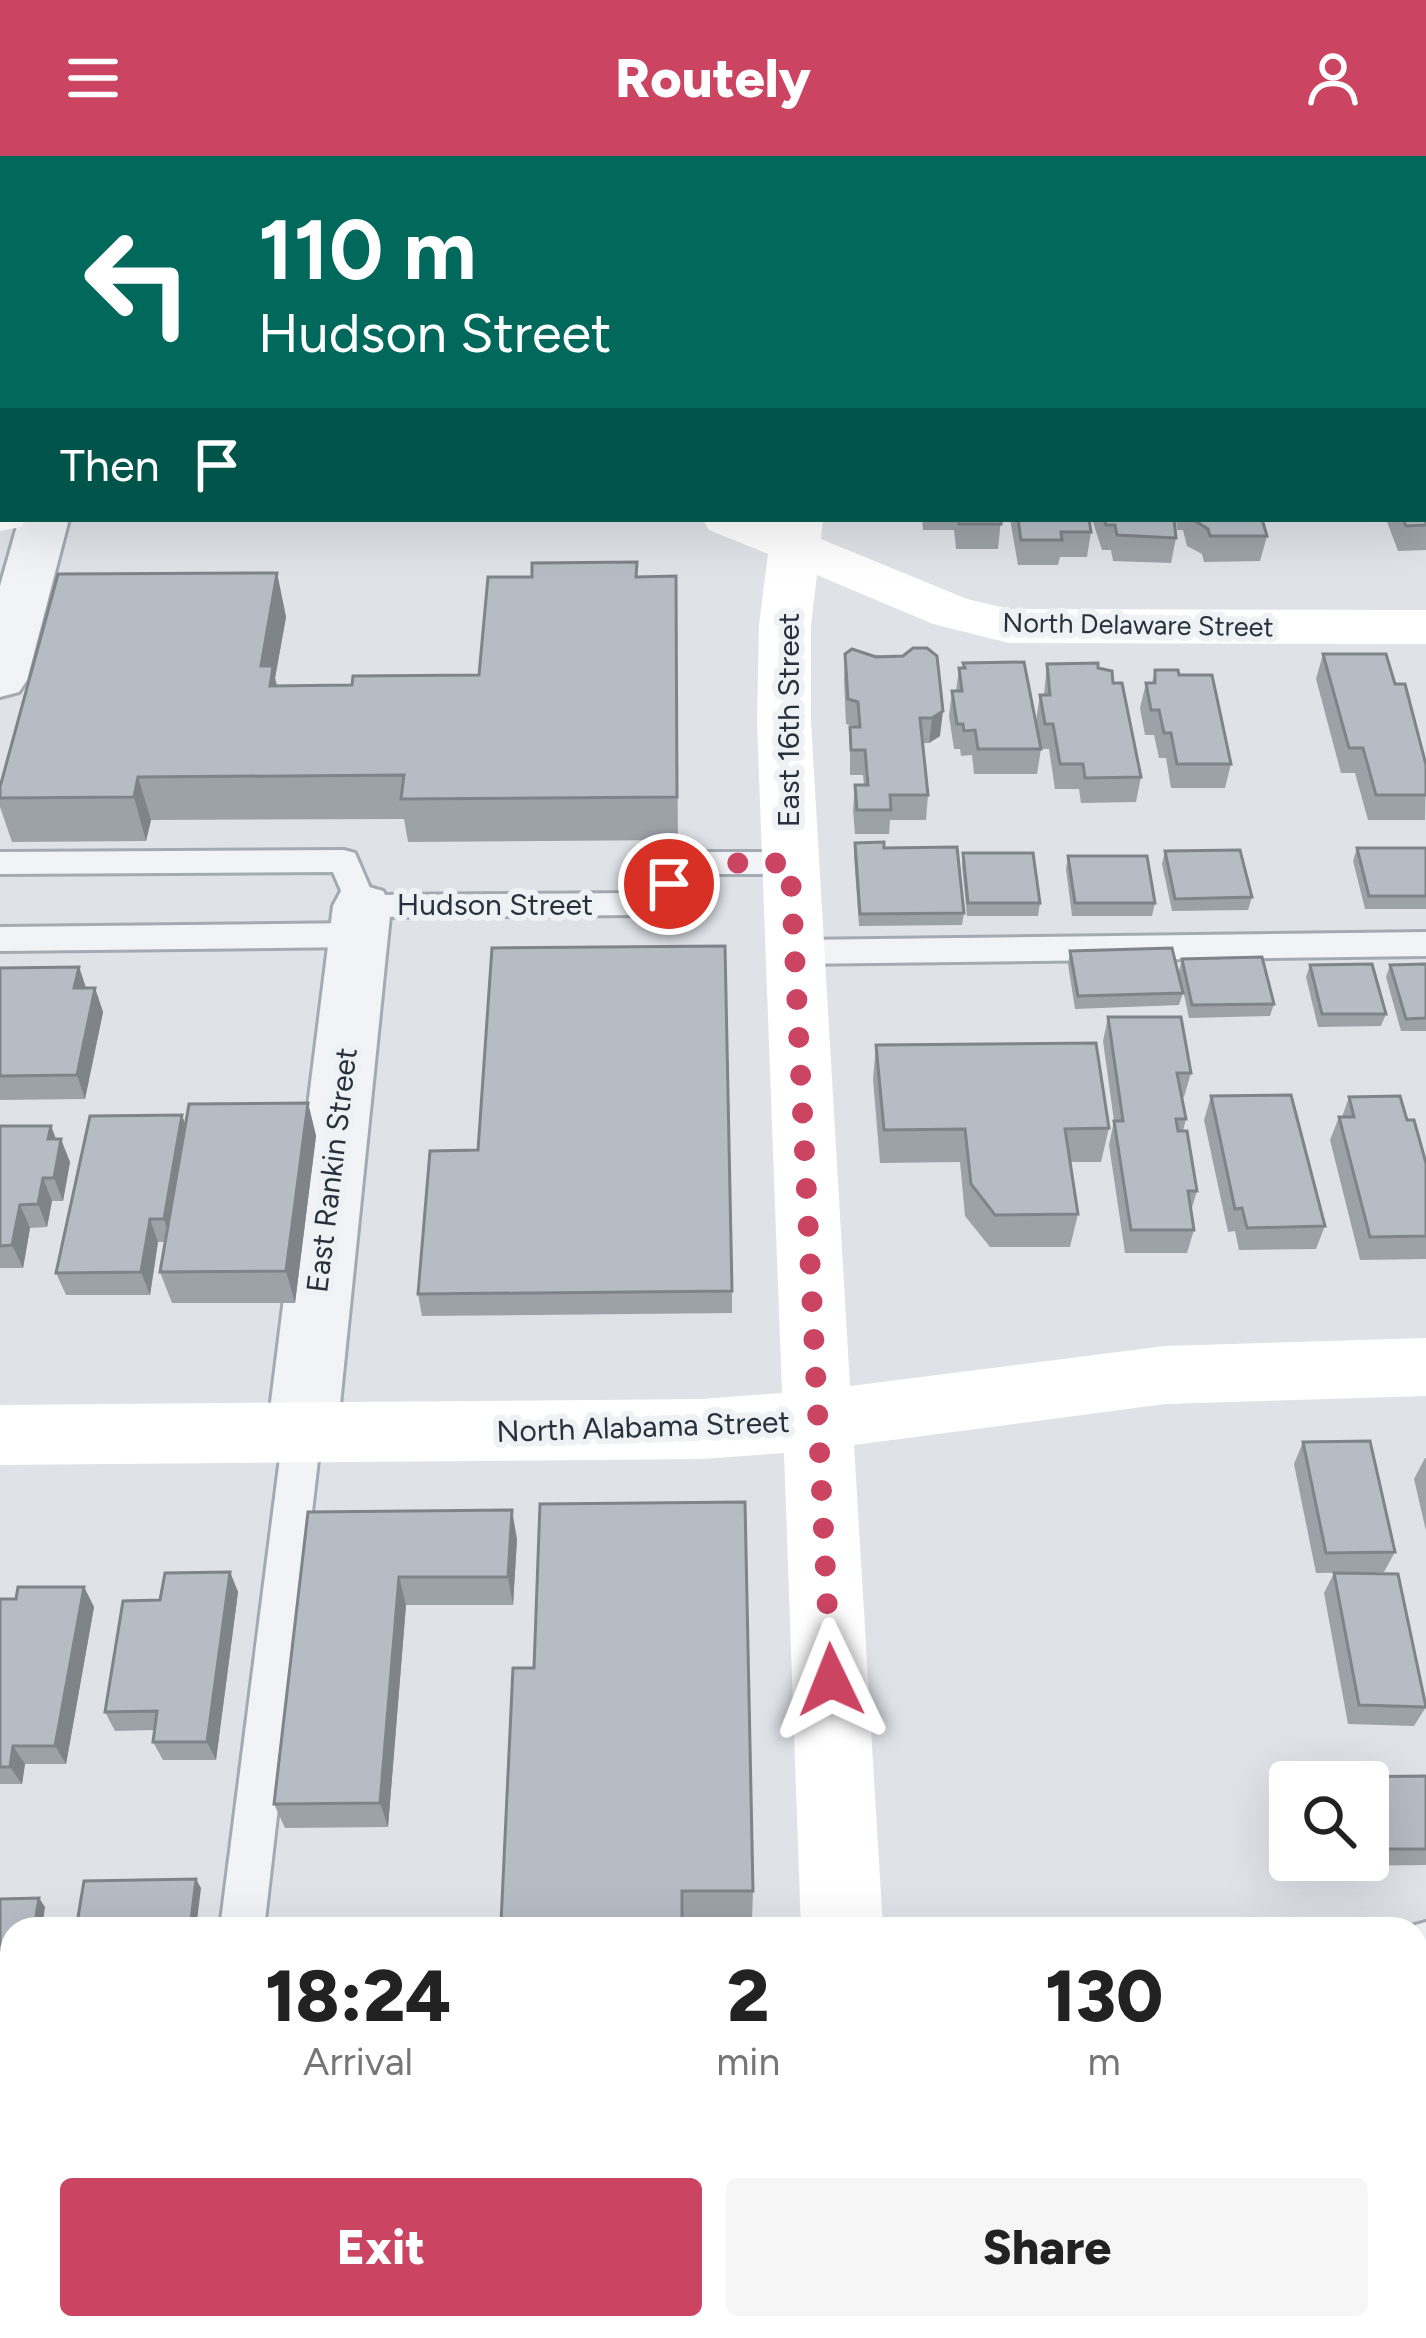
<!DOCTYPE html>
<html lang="en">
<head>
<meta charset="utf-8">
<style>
	:root { --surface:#fff; --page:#f6f6f6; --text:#222; --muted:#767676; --accent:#cb4562 }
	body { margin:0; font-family:Figtree,sans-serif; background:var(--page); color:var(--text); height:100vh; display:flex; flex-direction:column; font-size:45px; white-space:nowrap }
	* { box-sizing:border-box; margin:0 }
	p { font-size:39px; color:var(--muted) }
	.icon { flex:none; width:66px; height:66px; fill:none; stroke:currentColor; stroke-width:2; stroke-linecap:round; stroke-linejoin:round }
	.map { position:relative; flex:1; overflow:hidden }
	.details { position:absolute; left:0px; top:1761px; width:1428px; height:423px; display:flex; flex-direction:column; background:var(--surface); border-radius:36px 36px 0 0; box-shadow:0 12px 48px #0002 }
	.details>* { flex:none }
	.guide { position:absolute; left:0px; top:0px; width:1428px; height:366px; box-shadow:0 12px 48px #0002; background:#00695c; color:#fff; overflow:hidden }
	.tools { position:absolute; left:1269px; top:1605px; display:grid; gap:24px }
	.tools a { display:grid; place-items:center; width:120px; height:120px; border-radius:12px; background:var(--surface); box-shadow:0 12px 48px #0002; font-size:60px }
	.pin { position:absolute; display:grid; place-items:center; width:102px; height:102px; color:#fff; margin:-51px; border:6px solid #fff; border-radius:50%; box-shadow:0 3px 12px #0007 }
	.me { position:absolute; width:132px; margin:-66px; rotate:358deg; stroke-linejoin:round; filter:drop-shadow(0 0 9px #0008) }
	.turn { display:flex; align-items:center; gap:42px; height:252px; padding:0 60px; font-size:54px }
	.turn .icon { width:156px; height:156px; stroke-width:2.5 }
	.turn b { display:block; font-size:84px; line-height:102px }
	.then { display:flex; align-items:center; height:114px; padding:0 60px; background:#0003; gap:24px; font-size:45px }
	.eta { display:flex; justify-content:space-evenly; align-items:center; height:204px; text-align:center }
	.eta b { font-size:72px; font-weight:800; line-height:84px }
	.button { display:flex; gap:24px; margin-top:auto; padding:24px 60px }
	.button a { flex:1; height:138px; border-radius:12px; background:var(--accent); color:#fff; font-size:48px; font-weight:800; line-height:138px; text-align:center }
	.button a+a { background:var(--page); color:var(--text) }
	header { display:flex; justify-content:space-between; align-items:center; height:156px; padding:0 60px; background:var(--accent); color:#fff; font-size:54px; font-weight:800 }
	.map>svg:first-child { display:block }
	.green { fill:#c5d2c0 }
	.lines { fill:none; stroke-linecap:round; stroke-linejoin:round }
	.lane-casing { stroke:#a4aab2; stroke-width:6 }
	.street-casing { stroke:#a4aab2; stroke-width:6 }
	.lane { fill:#f1f3f6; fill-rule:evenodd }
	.street { fill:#f1f3f6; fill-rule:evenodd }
	.secondary { fill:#fff; fill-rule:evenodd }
	.wall { fill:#9da2a9 }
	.shaded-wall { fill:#7f8489 }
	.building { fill:#b6bcc4; stroke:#7f8489; stroke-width:3 }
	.route { stroke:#cb4562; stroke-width:21; stroke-dasharray:0 37.8 }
	.labels { text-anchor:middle; stroke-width:12; stroke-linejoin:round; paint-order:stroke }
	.far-street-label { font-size:27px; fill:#28323e; stroke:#eef2f5 }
	.street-label { font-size:30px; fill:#28323e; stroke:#eef2f5 }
</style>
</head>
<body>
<header><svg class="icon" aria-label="menu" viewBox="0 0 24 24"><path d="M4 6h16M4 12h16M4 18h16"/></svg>Routely<svg class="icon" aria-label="person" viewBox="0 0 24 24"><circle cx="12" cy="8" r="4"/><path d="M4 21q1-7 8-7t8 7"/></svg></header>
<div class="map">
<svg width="1426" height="2182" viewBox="0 0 1426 2182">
	<rect width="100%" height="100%" fill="#dfe3e8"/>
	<path class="green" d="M1416,1847H1426V2031L1416,1977Z"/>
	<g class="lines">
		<defs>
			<g id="lane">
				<rect x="206" y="0" width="22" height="3"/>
				<rect x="1425" y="213" width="1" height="16"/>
				<path d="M344,694L355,697L373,739L634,737L698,696H790L801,699L806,707L801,715L790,718H705L641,759L362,761L351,758L333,716L0,718V696Z"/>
				<path d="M358,767L369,771L374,779L369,787L358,791L0,795V771Z"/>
				<path d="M1426,776V800L796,808L785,804L780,796L785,788L796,784Z"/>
				<path d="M302,1262L316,1266L321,1278L264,1773H220L283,1278L288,1266Z"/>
				<path d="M1426,1766V1810L1416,1811V1773H1401Z"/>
				<path d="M12,1873V1919L0,1920V1874Z"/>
			</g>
			<g id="street">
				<rect x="1425" y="56" width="1" height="26"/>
				<rect x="0" y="57" width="3" height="26"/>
				<path d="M19,363H69L27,524L19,536L0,541V430Z"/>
				<path d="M362,729L383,735L391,750L337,1278L327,1299L302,1308L277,1299L267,1278L333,750L341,735Z"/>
			</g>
		</defs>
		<use href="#lane" class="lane-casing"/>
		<use href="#street" class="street-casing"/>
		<use href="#lane" class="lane"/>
		<use href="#street" class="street"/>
		<g class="secondary">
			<path d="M763,0H805L806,3H764Z"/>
			<path d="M0,345L3,363H26L21,371L0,375Z"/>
			<path d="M702,363H823L821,383L967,443L1009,453L1426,454V488L1009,487L933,468L817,419L811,469V566L850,1230L1165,1190L1426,1182V1240L1165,1248L854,1289L883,1773H801L784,1297L702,1303L0,1309V1249L702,1243L782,1237L757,566L759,469L768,398L709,374Z"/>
			<rect x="819" y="2172" width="90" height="10"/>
		</g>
	</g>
	<g class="wall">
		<path d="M1426,282V394L1398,395L1386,363H1425Z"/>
		<path d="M922,363H1001L998,393H956L954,374H923Z"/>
		<path d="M1010,363H1089L1091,376L1087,401H1060L1058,409H1018Z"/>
		<path d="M1092,363H1174L1176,382L1171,407L1113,405L1111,394H1102Z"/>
		<path d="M1176,363H1262L1267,380L1260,405L1204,406L1202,398L1187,390L1183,374H1177Z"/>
		<path d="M637,406V421L676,420L678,684L408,686L404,663L151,664L146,685L12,686L0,651V631L277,417L286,461L275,522L277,529H352L479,519L532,421Z"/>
		<path d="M845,498L903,500L940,580L929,587H923L928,639L926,664H890L889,678H855L853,654L855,629H864L863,619H850V571H856L846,568L844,524Z"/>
		<path d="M1323,498L1395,528L1426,609L1425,664H1368L1355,617H1341L1316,523Z"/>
		<path d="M963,507L1036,564L1040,539H1044L1047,508L1098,512L1113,527L1141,621L1136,646L1081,647L1079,633H1055L1049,593H1041L1037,618H974L972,599L961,600L960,593H954L949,560L952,535H956L959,512H963Z"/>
		<path d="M1155,514L1179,519L1231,608L1225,632H1171L1166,602H1159L1154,579H1145L1140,552L1146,527H1152Z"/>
		<path d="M855,687L884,692L964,757L962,769L859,770L854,699Z"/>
		<path d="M1357,692H1426V753H1365L1353,705Z"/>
		<path d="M1165,695L1252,741L1248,754L1172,755L1162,708Z"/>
		<path d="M963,697L1040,747L1038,760H967L962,710Z"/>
		<path d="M1068,700L1155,747L1152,760H1072L1066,713Z"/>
		<path d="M1070,795L1183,837L1179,849L1075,853L1068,808Z"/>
		<path d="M1182,803L1274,848L1270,860L1189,862L1179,815Z"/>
		<path d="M1426,808V875H1401L1386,821L1390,809Z"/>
		<path d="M1310,809L1386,858L1381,870L1318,871L1306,821Z"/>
		<path d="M79,811L86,832H95L103,856L85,943L0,944V812Z"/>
		<path d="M1108,861L1191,917L1184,941H1182L1186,963L1183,975L1197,1035L1191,1055L1194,1074L1187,1097H1125L1109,989L1114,965L1103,885Z"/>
		<path d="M876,889L1109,972L1101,1006H1070L1078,1058L1070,1091H990L965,1060L960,1006L880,1007L873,923Z"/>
		<path d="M1211,940L1325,1070L1316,1093L1239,1094L1235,1075L1228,1076L1204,964Z"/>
		<path d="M1349,941L1407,964L1426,1007V1103L1360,1104L1330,984L1339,961H1342Z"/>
		<path d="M308,947L316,980L295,1147H172L160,1116L165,1086H158L150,1139H66L56,1117L182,959L185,968Z"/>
		<path d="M0,970H51L56,983L70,1006L63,1045H52L47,1071L30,1072L23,1112H0Z"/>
		<path d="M732,1135V1157L422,1160L418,1138Z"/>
		<path d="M1303,1286L1395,1396L1384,1416L1316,1417L1294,1308Z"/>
		<path d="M1425,1302H1426V1375L1414,1323Z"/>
		<path d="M308,1356L517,1383L513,1449H406L388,1671L285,1672L274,1648Z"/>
		<path d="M230,1416L238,1436L216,1604H163L153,1586L155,1574L115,1575L105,1556L160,1444Z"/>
		<path d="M1334,1417L1426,1551L1414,1570L1348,1568L1324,1437Z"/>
		<path d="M84,1431L94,1451L66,1608H25L22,1628H0V1443H16Z"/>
		<path d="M513,1512L753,1735L752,1763H683V1773H502L501,1767Z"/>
		<path d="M1426,1620V1709L1344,1710L1343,1704H1368V1626H1339L1342,1621Z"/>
		<path d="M0,1743L45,1751L12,1773V1844H0Z"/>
		<path d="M980,2172H1127L1128,2182H980Z"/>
		<path d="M1165,2172H1289L1291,2182H1166Z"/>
		<path d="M1324,2172H1416L1426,2182H1326Z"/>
	</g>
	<g class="shaded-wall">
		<path d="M277,417L286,461L275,522L282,554L261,510Z"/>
		<path d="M943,555L940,580L929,587L932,562Z"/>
		<path d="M138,621L151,664L146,685L134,641Z"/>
		<path d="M79,811L87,835L74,832Z"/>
		<path d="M95,832L103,856L85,943L77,919Z"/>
		<path d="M308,947L316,980L295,1147L286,1115Z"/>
		<path d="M182,959L190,983L172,1086L164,1063Z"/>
		<path d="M51,970L59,991L61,983L70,1006L63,1045L54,1022L48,983Z"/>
		<path d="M43,1022L52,1045L47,1071L38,1048Z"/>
		<path d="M20,1049L30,1072L23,1112L12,1089Z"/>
		<path d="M150,1063L158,1086L150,1139L141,1116Z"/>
		<path d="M512,1354L517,1383L513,1449L508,1421Z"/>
		<path d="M230,1416L238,1436L216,1604L207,1586Z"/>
		<path d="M399,1421L406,1449L388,1671L380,1647Z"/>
		<path d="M84,1431L94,1451L66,1608L55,1590Z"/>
		<path d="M13,1590L25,1608L22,1628L10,1611Z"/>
		<path d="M196,1723L201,1732L196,1773H190Z"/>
		<path d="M39,1742L45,1751L42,1773H34Z"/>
		<path d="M12,1945V1995L3,2055L0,2053V2020Z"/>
	</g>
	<g class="building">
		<path d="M221,0H381L380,3H220Z"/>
		<rect x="602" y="0" width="96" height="3"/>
		<path d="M1425,114L1426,116V178H1425Z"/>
		<path d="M1426,282V369L1406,370L1403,363H1425Z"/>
		<path d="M958,363H1001V368H959Z"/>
		<path d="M1018,363H1089L1091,376H1061L1062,384H1021Z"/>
		<path d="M1104,363H1174L1176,382L1117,379L1115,369H1106Z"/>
		<path d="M1192,363H1262L1267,380H1210L1208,373Z"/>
		<path d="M637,406L636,421L676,420L677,641L401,643L404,619L138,621L134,641L0,642V631L58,418L277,417L261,510H273L270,530L352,529L353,520L479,519L488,421H532V407Z"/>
		<path d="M913,492H927L937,500L943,555L932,562H920L928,639H890L891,654H857L855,629H868L865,594H851L850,571H860L858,546L848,543L845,498L852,493L876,501L903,500Z"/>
		<path d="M1323,498H1386L1395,528H1405L1426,609V639H1376L1363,592H1349Z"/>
		<path d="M1024,506L1041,593H978L975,574L964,575L963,568H957L952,535H962L959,512H965L963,507Z"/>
		<path d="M1098,507V512L1112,515L1113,527H1122L1141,621L1085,622L1083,608H1060L1053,568H1045L1040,539H1050L1047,508Z"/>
		<path d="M1155,514H1178L1179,519H1212L1231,608H1177L1171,577H1164L1159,554H1151L1146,527H1155Z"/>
		<path d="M884,686V692L957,691L964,757L860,758L855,687Z"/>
		<path d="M1357,692H1426V740H1369Z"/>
		<path d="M1240,694L1252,741L1175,743L1165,695Z"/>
		<path d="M963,697H1033L1040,747H968Z"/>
		<path d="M1068,700H1147L1155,747H1075Z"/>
		<path d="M725,790L732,1135L418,1138L430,995L478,994L492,792Z"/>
		<path d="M1172,792L1183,837L1078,840L1070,795Z"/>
		<path d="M1262,801L1274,848L1192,849L1182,803Z"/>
		<path d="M1372,808L1386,858H1322L1310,809Z"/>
		<path d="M1426,808V862L1406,863L1390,809Z"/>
		<path d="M79,811L74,832H95L77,919L0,920V812Z"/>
		<path d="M1108,861H1181L1191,917H1177L1186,963H1176L1178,975H1187L1197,1035H1188L1194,1074H1131L1114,965H1123Z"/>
		<path d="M1096,887L1109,972L1065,973L1078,1058L995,1059L971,1028L965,973L884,974L876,889Z"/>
		<path d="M1291,939L1325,1070L1247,1072L1242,1052L1235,1053L1211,940Z"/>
		<path d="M1400,940L1407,964H1414L1426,1007V1080L1370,1081L1339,961H1354L1349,941Z"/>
		<path d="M308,947L286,1115L160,1116L189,948Z"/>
		<path d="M182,959L164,1063H150L141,1116L56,1117L90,960Z"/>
		<path d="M0,970H51L48,983H61L54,1022H43L38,1048L20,1049L12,1089L0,1090Z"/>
		<path d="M1370,1285L1395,1396L1326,1397L1303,1286Z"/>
		<path d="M745,1346L753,1735H682V1773H537V1767H501L513,1512H534L540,1348Z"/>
		<path d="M512,1354L508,1421H399L380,1647L274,1648L308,1356Z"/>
		<path d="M230,1416L207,1586H153L157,1555L105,1556L123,1445L160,1444L165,1417Z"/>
		<path d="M1334,1417L1398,1418L1426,1551L1359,1549Z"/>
		<path d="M18,1431H84L55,1590H13L10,1611H0V1443H16Z"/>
		<path d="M1426,1620V1693H1368V1626H1343L1342,1621Z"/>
		<path d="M196,1723L190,1773H76L84,1725Z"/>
		<path d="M39,1742L34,1773H12V1837H0V1743Z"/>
		<path d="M0,1941H12L0,2020Z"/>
		<path d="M1416,2144H1426V2182H1340L1338,2172H1416Z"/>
		<path d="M240,2172H709V2182H239Z"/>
		<path d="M988,2172H1127L1128,2182H988Z"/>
		<path d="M1175,2172H1289L1291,2182H1176Z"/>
	</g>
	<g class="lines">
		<path class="route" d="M669,728L698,707H790L831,1524"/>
	</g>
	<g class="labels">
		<g class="far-street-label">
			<text transform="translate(1138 469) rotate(1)" y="9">North Delaware Street</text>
		</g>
		<g class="street-label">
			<text transform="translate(789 564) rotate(-90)" y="10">East 16th Street</text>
			<text x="495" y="759">Hudson Street</text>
			<text transform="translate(332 1014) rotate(-83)" y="10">East Rankin Street</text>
			<text transform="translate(643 1271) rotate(-2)" y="10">North Alabama Street</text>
		</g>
	</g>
</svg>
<div class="tools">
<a><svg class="icon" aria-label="search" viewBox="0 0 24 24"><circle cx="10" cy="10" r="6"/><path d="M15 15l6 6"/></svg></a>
</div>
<div class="pin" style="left:669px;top:728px;background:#d93025"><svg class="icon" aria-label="arrive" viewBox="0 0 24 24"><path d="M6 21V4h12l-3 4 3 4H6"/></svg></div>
<svg class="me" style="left:831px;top:1524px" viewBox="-20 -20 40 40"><path d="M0-17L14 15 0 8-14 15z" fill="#cb4562" stroke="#fff" stroke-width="4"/></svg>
<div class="guide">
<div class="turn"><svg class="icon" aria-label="left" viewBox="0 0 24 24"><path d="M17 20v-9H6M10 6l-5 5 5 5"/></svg><div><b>110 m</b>Hudson Street</div></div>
<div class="then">Then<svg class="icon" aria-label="arrive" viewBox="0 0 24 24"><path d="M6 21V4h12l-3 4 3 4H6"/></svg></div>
</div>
<section class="details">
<div class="eta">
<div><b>18:24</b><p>Arrival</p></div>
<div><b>2</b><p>min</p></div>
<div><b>130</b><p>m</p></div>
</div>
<div class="button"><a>Exit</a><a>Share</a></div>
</section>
</div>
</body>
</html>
